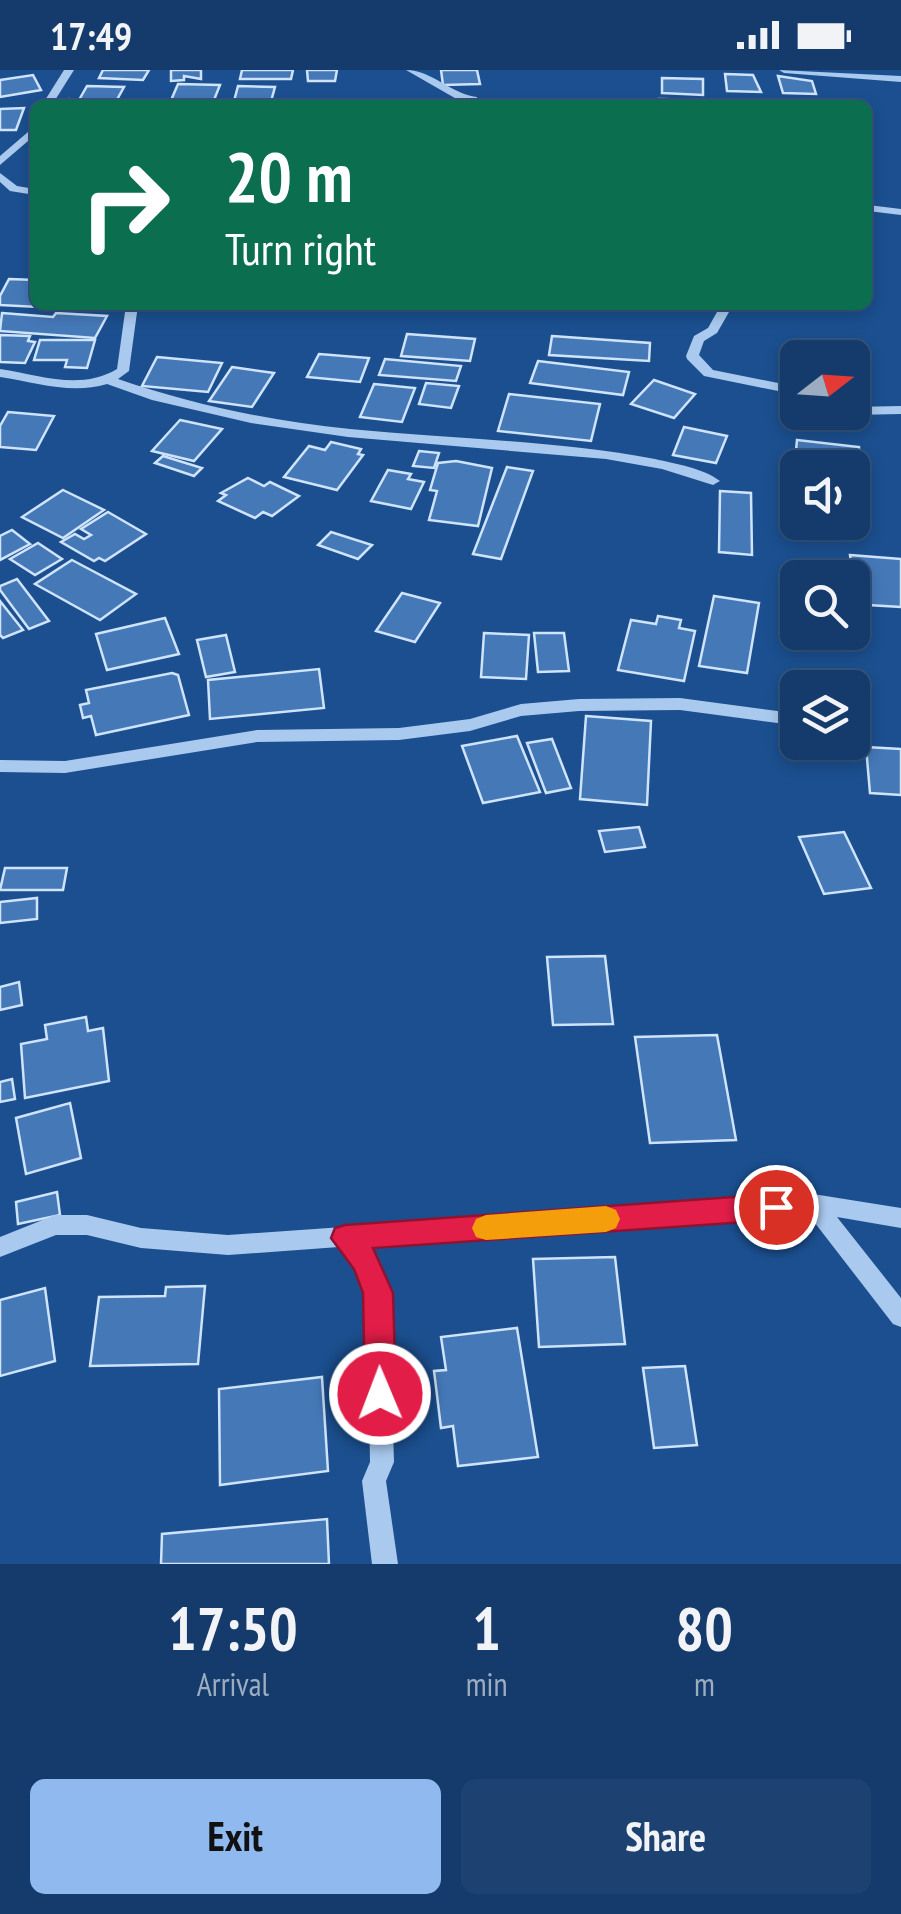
<!DOCTYPE html>
<html lang="en">
<head>
<meta charset="utf-8">
<style>
	:root { --surface:#143b6b; --page:#1d4271; --text:#f1f3f6; --muted:#9dadc1; --line:#33557e; --accent:#90b9f0 }
	body { margin:0; font-family:"PT Sans Narrow",sans-serif; background:var(--page); color:var(--text); height:100vh; display:flex; flex-direction:column; font-size:38px; white-space:nowrap }
	* { box-sizing:border-box; margin:0 }
	p { font-size:32px; color:var(--muted) }
	.icon { flex:none; width:55px; height:55px; fill:none; stroke:currentColor; stroke-width:2; stroke-linecap:round; stroke-linejoin:round }
	.map { position:relative; height:1494px; overflow:hidden }
	.side { display:flex; flex-direction:column; background:var(--surface); flex:1 }
	.side>* { flex:none }
	.banner { position:absolute; left:30px; top:30px; width:842px; height:210px; border-radius:15px; box-shadow:0 5px 15px #0003,0 0 0 2px var(--line); background:#0b6e4f; color:#fff; overflow:hidden }
	.needle { width:65px; rotate:73deg }
	.controls { position:absolute; left:780px; top:270px; display:grid; gap:20px }
	.controls a { display:grid; place-items:center; width:90px; height:90px; border-radius:15px; background:var(--surface); box-shadow:0 5px 15px #0003,0 0 0 2px var(--line); font-size:50px }
	.pin { position:absolute; display:grid; place-items:center; width:85px; height:85px; color:#fff; margin:-42px; border:5px solid #fff; border-radius:50%; box-shadow:0 2px 10px #0007 }
	.me { position:absolute; width:110px; margin:-55px; rotate:359deg; stroke-linejoin:round; filter:drop-shadow(0 0 8px #0008) }
	.turn { display:flex; align-items:center; gap:35px; height:210px; padding:0 30px; font-size:45px }
	.turn .icon { width:130px; height:130px; stroke-width:2.5 }
	.turn b { display:block; font-size:70px; line-height:85px }
	.eta { display:flex; justify-content:space-evenly; align-items:center; height:170px; text-align:center }
	.eta b { font-size:60px; font-weight:800; line-height:70px }
	.primary-button { display:flex; gap:20px; margin-top:auto; padding:20px 30px }
	.primary-button a { flex:1; height:115px; border-radius:15px; background:var(--accent); color:#111; font-size:40px; font-weight:800; line-height:115px; text-align:center }
	.primary-button a+a { background:var(--page); color:var(--text) }
	.status { display:flex; justify-content:space-between; align-items:center; height:70px; padding:0 50px; background:var(--surface); direction:ltr }
	.status svg { height:28px; fill:currentColor }
	.map>svg:first-child { display:block }
	.building { fill:#4478b7; stroke:#cfe3fa; stroke-width:2.5 }
	.lines { fill:none; stroke-linecap:round; stroke-linejoin:round }
	.minor { fill:#a9c9ee; fill-rule:evenodd }
	.route { fill:#e11d48; stroke:#92132f; stroke-width:2.5 }
	.slow { fill:#f59e0b }
</style>
</head>
<body>
<div class="status"><b>17:49</b><svg viewBox="0 0 49 12"><path d="M0 12V9h3v3zM5 12V6h3v6zM10 12V3h3v9zM15 12V0h3v12zM26 1h20v11H26zM47 4h2v5h-2z"/></svg></div>
<div class="map">
<svg width="901" height="1494" viewBox="0 0 901 1494">
	<rect width="100%" height="100%" fill="#1b4f8f"/>
	<g class="building">
		<path d="M103,0H149L143,10L99,8Z"/>
		<path d="M171,0H201V9L184,6V10L171,11Z"/>
		<path d="M242,0H293L291,9H240Z"/>
		<path d="M307,0H337L335,11H308Z"/>
		<path d="M441,0H477L480,14L443,15Z"/>
		<path d="M725,4L753,5L761,22L727,21Z"/>
		<path d="M33,5L41,20L0,27V10Z"/>
		<path d="M778,6L812,11L816,24L783,23Z"/>
		<path d="M662,8L703,9V25L662,23Z"/>
		<path d="M178,14L220,15L212,35H169Z"/>
		<path d="M87,16L124,17L114,35H66L69,29L79,30Z"/>
		<path d="M238,16L275,17L270,35H233Z"/>
		<path d="M659,29L709,30L710,35H660Z"/>
		<path d="M24,38L16,60H0V39Z"/>
		<path d="M9,209L35,210L38,237L0,235V226Z"/>
		<path d="M2,243L53,247L56,243L107,246L95,268L0,261Z"/>
		<path d="M407,264L475,269L470,291L401,286Z"/>
		<path d="M0,265L30,266L28,271L35,272L25,293L0,292Z"/>
		<path d="M552,266L650,273L649,291L549,285Z"/>
		<path d="M40,270H95L87,298L65,297L67,290H34Z"/>
		<path d="M319,284L369,288L360,312L307,307Z"/>
		<path d="M157,287L222,293L208,322L142,316Z"/>
		<path d="M385,289L461,296L456,311L379,305Z"/>
		<path d="M538,291L629,302L623,325L530,313Z"/>
		<path d="M232,297L274,303L252,337L209,331Z"/>
		<path d="M654,310L695,324L674,348L631,334Z"/>
		<path d="M426,313L459,316L451,338L419,334Z"/>
		<path d="M374,314L415,318L402,352L360,347Z"/>
		<path d="M509,324L600,334L591,371L498,361Z"/>
		<path d="M8,342L54,346L36,380L0,377V356Z"/>
		<path d="M180,350L222,359L194,391L152,381Z"/>
		<path d="M684,357L727,366L716,393L673,385Z"/>
		<path d="M797,370L859,377L858,410L852,409V398H798V402H794Z"/>
		<path d="M331,372L361,379L358,384L363,385L337,420L284,407L309,376L325,380Z"/>
		<path d="M419,381L439,383L434,398L413,396Z"/>
		<path d="M163,386L202,398L194,406L155,393Z"/>
		<path d="M456,391L492,398L478,456L429,450L437,421L430,420L438,393Z"/>
		<path d="M507,397L533,401L501,489L473,484Z"/>
		<path d="M388,400L411,404L408,409L424,412L411,439L371,431Z"/>
		<path d="M248,408L264,416L270,412L299,426L272,446L263,442L255,448L218,431L226,425L221,423Z"/>
		<path d="M63,420L104,440L63,468L22,447Z"/>
		<path d="M720,421L751,423L752,485L719,482Z"/>
		<path d="M108,442L146,464L105,491L99,488L94,491L61,472L75,464L84,469L91,465L81,459Z"/>
		<path d="M12,460L30,474L0,490V466Z"/>
		<path d="M331,462L372,475L358,489L318,475Z"/>
		<path d="M38,473L62,489L35,505L10,489Z"/>
		<path d="M850,485L901,489V537L868,535L866,523H855Z"/>
		<path d="M72,490L136,524L100,550L35,514Z"/>
		<path d="M17,509L49,551L29,559L0,520V516Z"/>
		<path d="M402,523L440,533L415,572L376,561Z"/>
		<path d="M714,526L759,533L747,603L699,596Z"/>
		<path d="M0,531L23,560L3,568L0,565Z"/>
		<path d="M658,546L681,550L679,558L695,561L684,611L618,600L631,550L656,554Z"/>
		<path d="M165,548L179,584L107,600L96,564Z"/>
		<path d="M484,563L529,565L526,609L481,607Z"/>
		<path d="M534,563H564L569,601L538,602Z"/>
		<path d="M226,565L235,602L206,607L197,570Z"/>
		<path d="M319,599L324,638L210,649L208,610Z"/>
		<path d="M172,603L178,605L189,645L96,665L91,646L83,648L80,635L89,633L86,620Z"/>
		<path d="M586,646L651,651L647,735L580,729Z"/>
		<path d="M517,666L540,722L483,733L462,676Z"/>
		<path d="M552,669L571,718L546,723L527,673Z"/>
		<path d="M866,677L901,679V725L870,723Z"/>
		<path d="M639,757L645,777L605,782L599,761Z"/>
		<path d="M844,762L871,818L824,824L799,767Z"/>
		<path d="M5,798H67L63,820H0Z"/>
		<path d="M37,828V849L0,853V832Z"/>
		<path d="M605,886L613,954L553,955L547,887Z"/>
		<path d="M19,912L22,935L0,940V917Z"/>
		<path d="M86,947L88,961L103,958L109,1011L25,1028L21,974L47,969L45,955Z"/>
		<path d="M717,965L736,1070L650,1073L635,967Z"/>
		<path d="M12,1009L15,1029L0,1032V1012Z"/>
		<path d="M70,1033L81,1088L26,1104L16,1048Z"/>
		<path d="M57,1122L60,1145L18,1154L16,1132Z"/>
		<path d="M615,1187L625,1274L539,1277L533,1189Z"/>
		<path d="M205,1216L198,1294L90,1296L99,1227L165,1226L166,1217Z"/>
		<path d="M45,1218L55,1291L0,1306V1230Z"/>
		<path d="M517,1258L538,1387L458,1396L453,1356L441,1358L434,1301L446,1300L441,1267Z"/>
		<path d="M685,1296L697,1375L654,1378L643,1298Z"/>
		<path d="M322,1307L328,1401L220,1415L219,1319Z"/>
		<path d="M327,1449L329,1494H161L162,1464Z"/>
	</g>
	<g class="lines">
		<g class="minor">
			<path d="M64,0H74L52,35H42Z"/>
			<path d="M406,0C432,0 451,24 477,27V35H467V32L460,31Z"/>
			<path d="M779,0L901,6V12L784,3Z"/>
			<path d="M35,56V65L0,95V86Z"/>
			<path d="M0,103L17,116L35,119V125L10,121L0,112Z"/>
			<path d="M868,135L901,139V145L868,141Z"/>
			<path d="M126,235H138L129,301L118,309C194,335 270,351 350,359C452,369 555,370 655,389C676,394 703,398 720,411L713,415L662,399L606,389L348,367L251,353L152,330L107,314C71,325 35,312 0,307V299C40,305 80,321 117,299Z"/>
			<path d="M721,235H733L717,263L704,271L699,285L713,300L798,317V325L704,306L687,289L686,286L694,266L708,258Z"/>
			<path d="M901,336V344L852,345L827,349L824,342H852V337Z"/>
			<path d="M680,628L785,642L793,648L785,654L680,640L579,641L521,646L470,661L399,670L257,672L65,703L0,702V690L65,691L257,660L399,658L470,649L521,634L579,629Z"/>
			<path d="M813,1124L901,1138V1158L837,1147L901,1228V1257L893,1254L808,1144L365,1175L373,1184L389,1223L394,1392L386,1411L398,1494H372L362,1411L370,1392L367,1223L357,1197L339,1177L228,1185L141,1178L87,1165H56L0,1187V1167L55,1145H87L141,1158L228,1165Z"/>
		</g>
	</g>
	<path class="route" d="M776,1124L786,1128L790,1137L786,1146L776,1150L373,1178L393,1223L396,1324L391,1335L380,1339L370,1335L365,1324L363,1223L354,1199L331,1168L335,1158L345,1155Z"/>
	<path class="slow" d="M606,1136L616,1140L620,1149L616,1158L606,1162L486,1170L476,1167L472,1158L476,1149L486,1145Z"/>
</svg>
<div class="controls">
<a><svg class="needle" viewBox="-14 -14 28 28"><path d="M0-13l5 13h-10z" fill="#e53935"/><path d="M0 13l5-13h-10z" fill="#9dadc1"/></svg></a>
<a><svg class="icon" aria-label="sound" viewBox="0 0 24 24"><path d="M4 9h4l5-4v14l-5-4H4zM17 9q2 3 0 6"/></svg></a>
<a><svg class="icon" aria-label="search" viewBox="0 0 24 24"><circle cx="10" cy="10" r="6"/><path d="M15 15l6 6"/></svg></a>
<a><svg class="icon" aria-label="layers" viewBox="0 0 24 24"><path d="M12 4l9 5-9 5-9-5zM3 14l9 5 9-5"/></svg></a>
</div>
<div class="pin" style="left:776px;top:1137px;background:#d93025"><svg class="icon" aria-label="arrive" viewBox="0 0 24 24"><path d="M6 21V4h12l-3 4 3 4H6"/></svg></div>
<svg class="me" style="left:380px;top:1324px" viewBox="-20 -20 40 40"><circle r="17" fill="#e11d48" stroke="#fff" stroke-width="3"/><path d="M0-11L8 9 0 5-8 9z" fill="#fff"/></svg>
<div class="banner">
<div class="turn"><svg class="icon" aria-label="right" viewBox="0 0 24 24"><path d="M7 20v-9h11M14 6l5 5-5 5"/></svg><div><b>20 m</b>Turn right</div></div>
</div>
</div>
<section class="side">
<div class="eta">
<div><b>17:50</b><p>Arrival</p></div>
<div><b>1</b><p>min</p></div>
<div><b>80</b><p>m</p></div>
</div>
<div class="primary-button"><a>Exit</a><a>Share</a></div>
</section>
</body>
</html>
